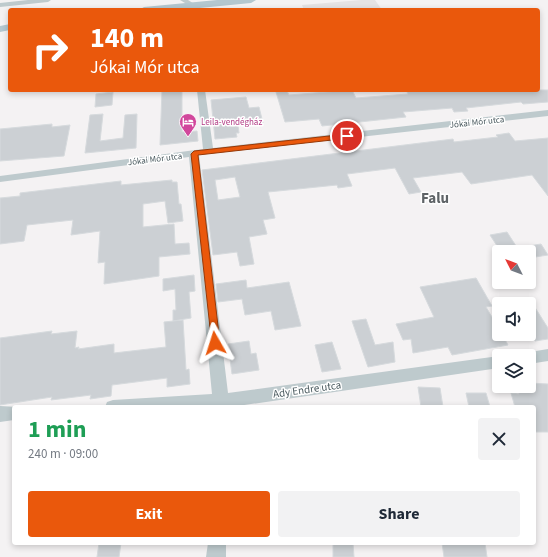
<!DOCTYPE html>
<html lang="en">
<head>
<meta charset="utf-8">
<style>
	:root { --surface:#fff; --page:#f2f2f3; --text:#1f2937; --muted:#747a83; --accent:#ea580c }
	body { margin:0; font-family:"Source Sans 3",sans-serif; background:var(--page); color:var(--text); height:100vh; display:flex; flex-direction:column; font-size:15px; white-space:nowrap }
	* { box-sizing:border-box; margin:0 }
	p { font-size:13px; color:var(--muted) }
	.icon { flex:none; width:22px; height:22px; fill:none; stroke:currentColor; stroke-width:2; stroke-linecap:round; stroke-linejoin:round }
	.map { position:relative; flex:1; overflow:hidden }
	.panel { position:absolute; left:12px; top:405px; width:524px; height:140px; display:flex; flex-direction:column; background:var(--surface); border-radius:4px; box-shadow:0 2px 6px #0003 }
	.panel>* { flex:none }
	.hud { position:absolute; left:8px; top:8px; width:532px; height:84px; border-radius:4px; box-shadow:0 2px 6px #0003; background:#ea580c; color:#fff; overflow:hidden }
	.needle { width:26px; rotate:312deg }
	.buttons { position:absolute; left:492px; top:245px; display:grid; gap:8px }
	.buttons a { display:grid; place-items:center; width:44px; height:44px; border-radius:4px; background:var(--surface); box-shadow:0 2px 6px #0003; font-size:20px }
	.pin { position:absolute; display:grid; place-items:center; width:34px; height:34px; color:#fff; margin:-17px; border:2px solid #fff; border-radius:50%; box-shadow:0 1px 4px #0007 }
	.me { position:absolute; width:44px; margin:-22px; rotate:354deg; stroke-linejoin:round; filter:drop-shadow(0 0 3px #0008) }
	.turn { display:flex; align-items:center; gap:14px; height:84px; padding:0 16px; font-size:18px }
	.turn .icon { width:52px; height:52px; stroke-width:2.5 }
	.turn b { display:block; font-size:28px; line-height:34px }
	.round { display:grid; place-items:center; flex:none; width:42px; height:42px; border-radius:4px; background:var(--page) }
	.overview { display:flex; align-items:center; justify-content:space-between; height:68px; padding:0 16px }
	h1 { font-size:24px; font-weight:700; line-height:30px; color:#1e9e55 }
	.cta { display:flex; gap:8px; margin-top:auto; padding:8px 16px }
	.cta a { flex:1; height:46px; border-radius:4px; background:var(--accent); color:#fff; font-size:16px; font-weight:700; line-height:46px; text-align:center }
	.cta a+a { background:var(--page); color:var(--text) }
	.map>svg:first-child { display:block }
	.education { fill:#e5e3e4 }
	.building { fill:#ccd0d4; stroke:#d6dadd; fill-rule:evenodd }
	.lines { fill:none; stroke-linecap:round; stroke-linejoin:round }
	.street { fill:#becacd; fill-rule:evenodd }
	.primary { fill:#b4c7cf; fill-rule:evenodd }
	.route { fill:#ea580c; stroke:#983908 }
	.labels { text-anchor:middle; stroke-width:3; stroke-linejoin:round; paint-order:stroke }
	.far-hotel-label { font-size:9px; fill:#b23c85; stroke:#fff; text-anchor:start }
	.far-street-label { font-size:9px; fill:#4a5a5f; stroke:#fff }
	.street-label { font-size:11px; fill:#4a5a5f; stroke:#fff }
	.district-label { font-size:15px; font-weight:bold; fill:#5f6467; stroke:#fff }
</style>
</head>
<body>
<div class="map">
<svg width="548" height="557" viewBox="0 0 548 557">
	<rect width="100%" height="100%" fill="#f4f2f3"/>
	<path class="education" d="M361,0H375L382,10H304L302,5Z"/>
	<g class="building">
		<path d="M162,90H182V132L197,131L198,141L160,145Z"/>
		<path d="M352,90L356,98L408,94L406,90H548V102L523,104L521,102L466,108L468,111L454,112L452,108L403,112L406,117L322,126L319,119L285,122L276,92L287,91L289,95Z"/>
		<path d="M113,92L112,105L95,107L96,94Z"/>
		<path d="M246,97L249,108L259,107L263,123L238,125L239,133H236L237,137L215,139L211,100Z"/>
		<path d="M103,114L100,141L123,138L125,115L137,114L136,148L85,153L90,115Z"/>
		<path d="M52,124V127L70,125L64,156L0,161V129Z"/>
		<path d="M509,133L515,141L548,138V196L532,175L471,184L462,172L413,178L421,192L409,194L395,168L347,174L352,186L338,188L337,185L268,192L275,218L263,220L267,234L249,237L254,264L240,266L237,252L213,255L202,170L453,139L454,142L498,137L496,135ZM235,177L240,197L218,200L215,180Z"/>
		<path d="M172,180V182H177L179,204H181L183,221L168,223L165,201L143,204V227L174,224L175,244L189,243L190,254L159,257V276L104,284L105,262L98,263L100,231L71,235L73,220L27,225L24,241L0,244V198L20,196V193L121,181V185Z"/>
		<path d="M507,232L520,252H501L490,235Z"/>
		<path d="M541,244L548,255L529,258V246Z"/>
		<path d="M194,275L195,291L189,292L191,318L173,321V310H176L175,289L163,291V279Z"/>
		<path d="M476,278L492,306L486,307L499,329V334H502L508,345L452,355L448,347L413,353L411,339L403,340L396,324L434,317L420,287Z"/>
		<path d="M246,280L247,288L289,282L301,326L275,330L271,311L245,315L242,299L218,302L216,284Z"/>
		<path d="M529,298L548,328V339L535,341L529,332Z"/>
		<path d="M366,319L375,345L393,342L395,362L368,367L352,321Z"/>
		<path d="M183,320L186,370L189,369L190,384L167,387V378L112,385L111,396L90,399L91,395L51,400L52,397L0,405V338L52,331L51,334L77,331L75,348L79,347L78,349L114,344V353L166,347L164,322Z"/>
		<path d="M249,341L251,354L256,353L259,370L232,374L228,344Z"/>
		<path d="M332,342L341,369L322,372L315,345Z"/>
		<path d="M529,383L548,384V432H534V407H515L511,393L519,394L517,386H529Z"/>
		<path d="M418,387L440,388L443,407H421Z"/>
		<path d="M466,393H486L490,407H469Z"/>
		<path d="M99,543H121L119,557H97Z"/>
		<path d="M333,543H353L354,557H333Z"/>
		<path d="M442,543H485L487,557H444Z"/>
	</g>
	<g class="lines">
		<g class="street">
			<path d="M28,0H51L48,2L0,7V3Z"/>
			<path d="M180,0H188L196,5L190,6Z"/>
			<path d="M197,90H205L213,148L548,110V116L199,155L228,393L499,356V368L231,407H105L107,402L113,400L212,394L189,157L0,182V176L203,149Z"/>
			<path d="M548,349V361L529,364V356H523L524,353Z"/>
			<path d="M0,406L18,407H14V420L0,422Z"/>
			<path d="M208,543H226V557H206Z"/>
		</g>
		<g class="primary">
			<path d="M217,0H256L251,3L179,10H139L144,7Z"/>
			<path d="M10,24V30L0,32V26Z"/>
		</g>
	</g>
	<path class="route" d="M347,134L350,135V138L198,155L220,343L219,346H212L191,154L194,151Z"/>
	<defs>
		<symbol id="hotel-pin" viewBox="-11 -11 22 30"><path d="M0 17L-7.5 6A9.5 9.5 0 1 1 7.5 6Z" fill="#d1479c" stroke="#fff"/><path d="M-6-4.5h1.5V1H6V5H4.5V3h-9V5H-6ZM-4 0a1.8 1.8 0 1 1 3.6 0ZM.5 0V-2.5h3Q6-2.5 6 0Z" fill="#fff"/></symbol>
	</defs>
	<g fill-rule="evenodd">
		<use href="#hotel-pin" x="178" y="112" width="20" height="27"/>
	</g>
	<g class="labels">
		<g class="far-hotel-label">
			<text x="201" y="125">Leila-vendégház</text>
		</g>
		<g class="far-street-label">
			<text transform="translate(477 122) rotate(-6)" y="3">Jókai Mór utca</text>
			<text transform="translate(155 159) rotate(-7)" y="3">Jókai Mór utca</text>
		</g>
		<g class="street-label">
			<text transform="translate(307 389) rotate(-8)" y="4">Ady Endre utca</text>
		</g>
		<g class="district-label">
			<text x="435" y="203">Falu</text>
		</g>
	</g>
</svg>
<div class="buttons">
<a><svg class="needle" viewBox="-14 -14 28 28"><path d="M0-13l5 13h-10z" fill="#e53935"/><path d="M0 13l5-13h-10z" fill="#747a83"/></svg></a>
<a><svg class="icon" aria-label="sound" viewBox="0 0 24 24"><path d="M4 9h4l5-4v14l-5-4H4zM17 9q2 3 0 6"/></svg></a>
<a><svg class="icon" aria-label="layers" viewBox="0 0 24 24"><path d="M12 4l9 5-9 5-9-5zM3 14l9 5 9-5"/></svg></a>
</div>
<div class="pin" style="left:347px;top:136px;background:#d93025"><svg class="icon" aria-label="arrive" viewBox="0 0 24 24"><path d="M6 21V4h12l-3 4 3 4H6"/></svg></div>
<svg class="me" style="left:215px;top:343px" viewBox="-20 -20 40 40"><path d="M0-17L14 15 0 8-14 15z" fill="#ea580c" stroke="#fff" stroke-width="4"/></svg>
<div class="hud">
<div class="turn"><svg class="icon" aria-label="right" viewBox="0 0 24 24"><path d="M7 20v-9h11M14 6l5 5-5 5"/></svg><div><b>140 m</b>Jókai Mór utca</div></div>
</div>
<section class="panel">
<div class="overview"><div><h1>1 min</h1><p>240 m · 09:00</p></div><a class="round"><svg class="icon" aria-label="close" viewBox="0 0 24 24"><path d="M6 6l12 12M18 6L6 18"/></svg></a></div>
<div class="cta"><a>Exit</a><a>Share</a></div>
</section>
</div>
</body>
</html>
